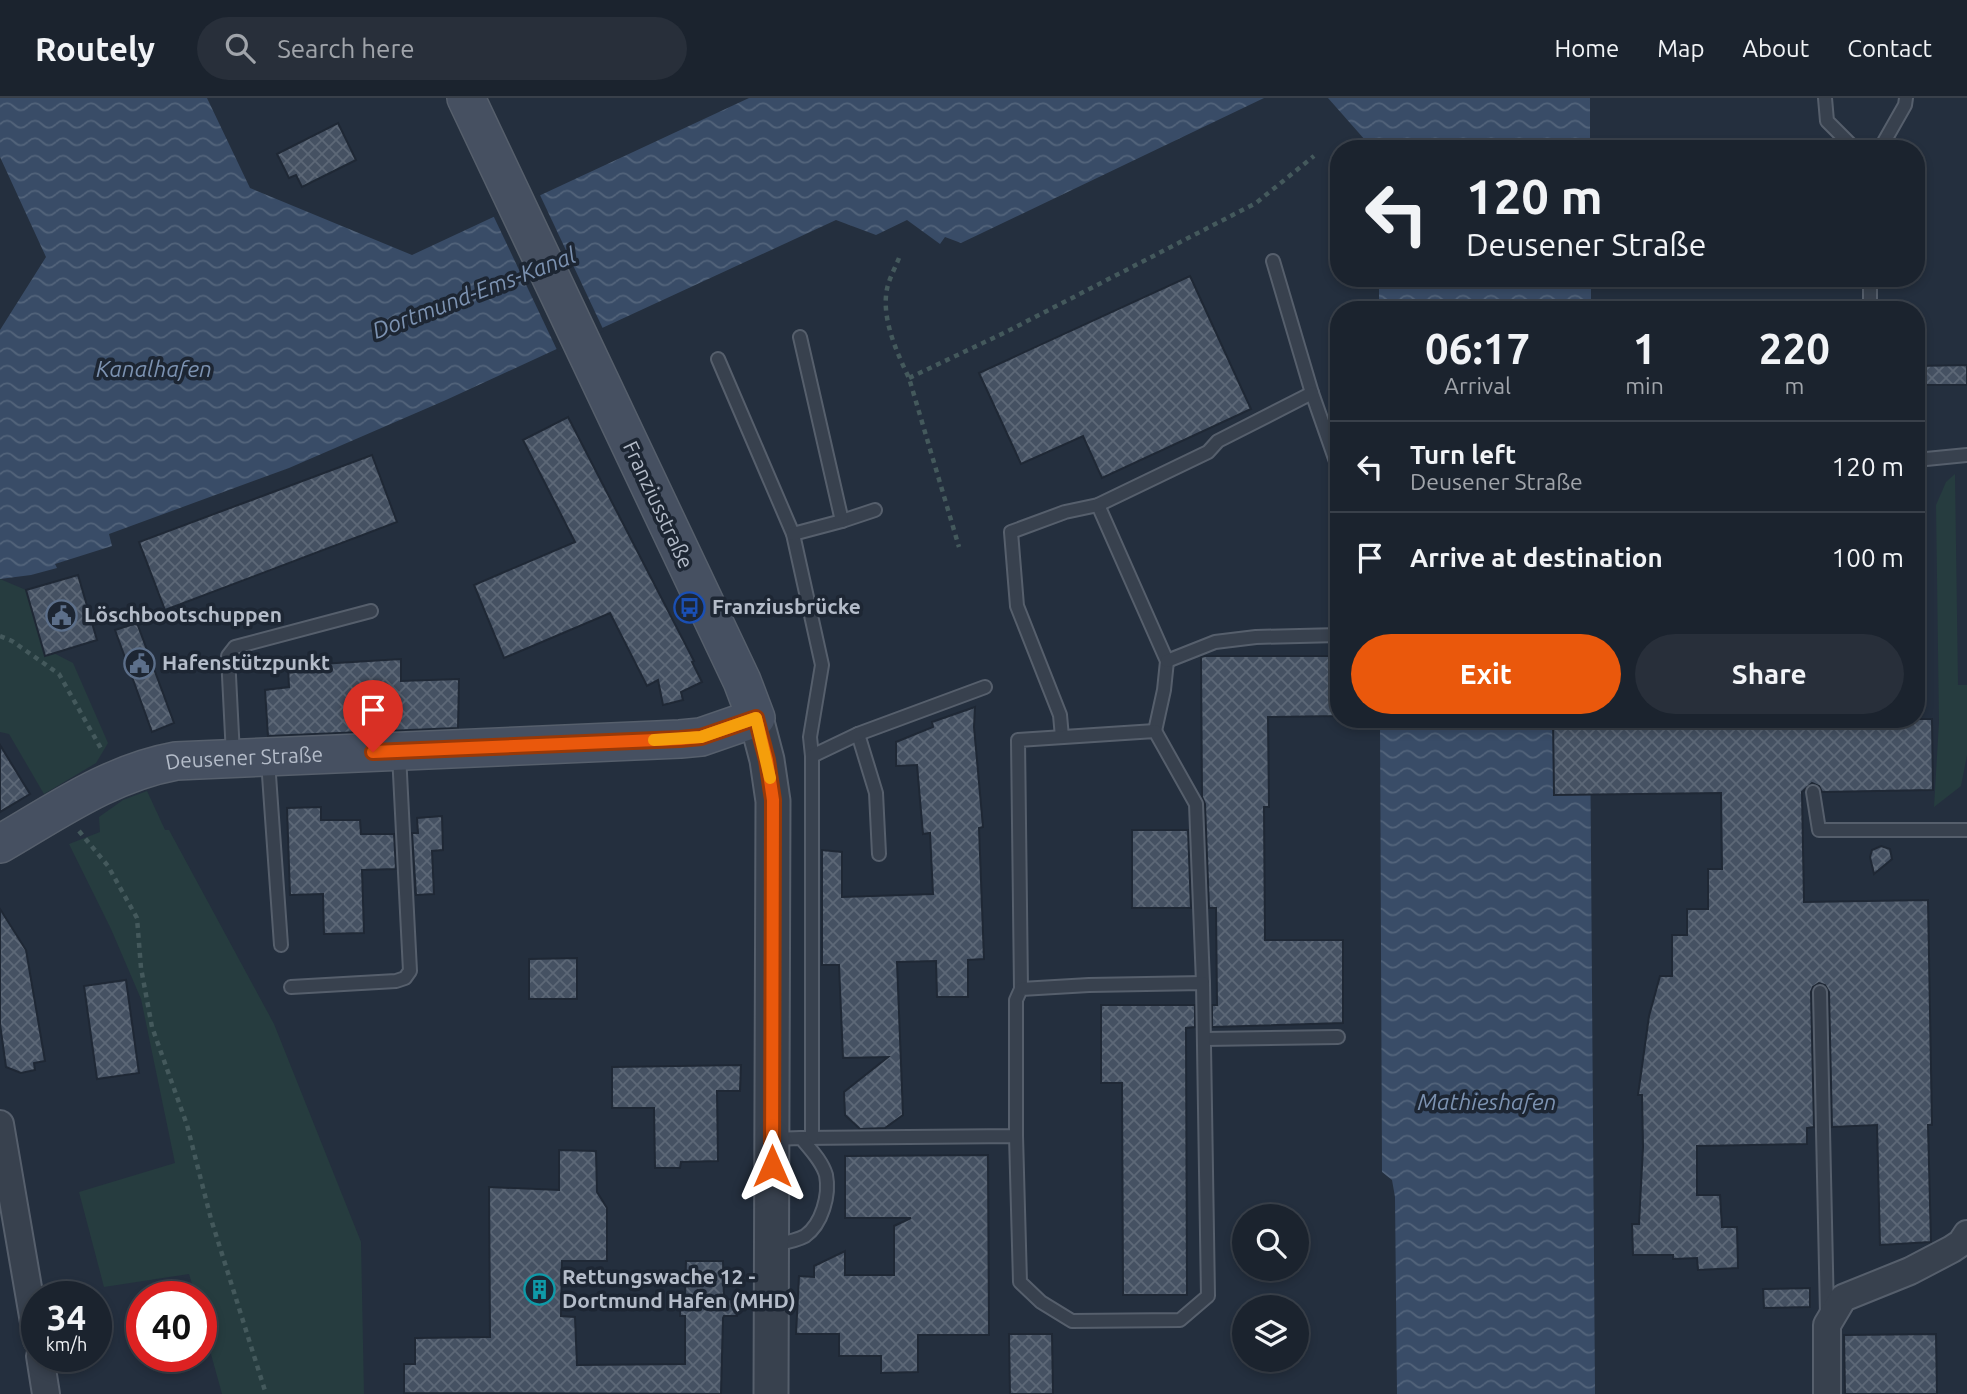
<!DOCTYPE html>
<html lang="en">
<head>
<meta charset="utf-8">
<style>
	:root { --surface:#1b232e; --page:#282f3a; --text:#f1f3f6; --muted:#a0a4aa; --line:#39404a; --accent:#ea580c }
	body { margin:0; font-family:Ubuntu,sans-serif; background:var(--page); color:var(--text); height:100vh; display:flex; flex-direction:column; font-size:26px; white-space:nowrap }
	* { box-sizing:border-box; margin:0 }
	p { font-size:23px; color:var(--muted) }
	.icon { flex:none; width:38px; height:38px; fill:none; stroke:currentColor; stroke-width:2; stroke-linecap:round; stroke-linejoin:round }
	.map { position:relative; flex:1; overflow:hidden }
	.side { position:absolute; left:1330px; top:203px; width:595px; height:427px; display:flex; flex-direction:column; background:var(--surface); border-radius:28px; box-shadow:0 4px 10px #0003,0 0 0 2px var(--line) }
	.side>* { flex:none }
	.guide { position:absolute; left:1330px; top:42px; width:595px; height:147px; border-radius:28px; box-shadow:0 4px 10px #0003,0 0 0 2px var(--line); background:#1b232e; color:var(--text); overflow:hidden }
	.tools { position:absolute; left:1232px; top:1106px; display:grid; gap:14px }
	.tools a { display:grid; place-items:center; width:77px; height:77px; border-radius:50%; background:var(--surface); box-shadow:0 4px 10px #0003,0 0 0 2px var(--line); font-size:35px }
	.speed { position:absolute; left:21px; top:1183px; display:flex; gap:14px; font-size:35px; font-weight:700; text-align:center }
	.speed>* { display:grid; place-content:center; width:91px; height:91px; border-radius:50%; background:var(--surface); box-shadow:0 4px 10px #0003,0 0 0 2px var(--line); line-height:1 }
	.speed small { font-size:18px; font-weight:400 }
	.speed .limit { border:10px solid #d22; background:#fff; color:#111 }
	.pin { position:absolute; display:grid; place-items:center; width:60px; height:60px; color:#fff; margin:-72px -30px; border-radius:50% 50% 50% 0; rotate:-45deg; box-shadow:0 0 7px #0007 }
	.pin .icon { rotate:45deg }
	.me { position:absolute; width:77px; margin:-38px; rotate:0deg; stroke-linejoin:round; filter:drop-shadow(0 0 5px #0008) }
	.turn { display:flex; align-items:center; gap:24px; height:147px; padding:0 21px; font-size:32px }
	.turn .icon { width:91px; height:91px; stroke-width:2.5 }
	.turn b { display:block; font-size:49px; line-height:60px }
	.eta { display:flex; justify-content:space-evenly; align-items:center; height:119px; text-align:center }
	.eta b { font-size:42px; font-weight:700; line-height:49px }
	.action { display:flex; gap:14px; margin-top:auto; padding:14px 21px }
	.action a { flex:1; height:80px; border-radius:42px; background:var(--accent); color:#fff; font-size:28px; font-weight:700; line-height:80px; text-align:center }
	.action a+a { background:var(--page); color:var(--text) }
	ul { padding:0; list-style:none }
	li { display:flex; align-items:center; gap:21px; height:91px; padding:0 21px; border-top:2px solid var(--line) }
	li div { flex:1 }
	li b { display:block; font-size:26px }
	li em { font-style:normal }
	header { display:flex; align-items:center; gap:42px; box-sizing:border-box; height:98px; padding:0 35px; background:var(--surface); border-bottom:2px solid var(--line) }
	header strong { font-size:33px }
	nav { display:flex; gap:38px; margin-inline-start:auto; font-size:24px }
	.search { width:490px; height:63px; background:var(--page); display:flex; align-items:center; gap:18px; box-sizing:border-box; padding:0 24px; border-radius:38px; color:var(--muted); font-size:26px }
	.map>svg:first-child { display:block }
	.green { fill:#263c3f }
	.water { fill:url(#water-waves) }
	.pier { fill:#242f3e }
	.building { fill:url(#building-cross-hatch); stroke:#1f2835; stroke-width:2 }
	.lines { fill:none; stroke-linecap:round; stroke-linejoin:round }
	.service-casing { stroke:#565f6c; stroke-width:16 }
	.minor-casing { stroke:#565f6c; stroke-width:30 }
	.tertiary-casing { stroke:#565f6c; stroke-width:37 }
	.secondary-casing { stroke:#565f6c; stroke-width:40 }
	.path { stroke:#44595c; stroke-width:4.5; stroke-dasharray:5 5; stroke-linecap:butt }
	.service { stroke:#38414e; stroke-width:12 }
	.minor { stroke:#38414e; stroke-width:26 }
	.tertiary { stroke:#38414e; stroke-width:33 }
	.secondary { stroke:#465061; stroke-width:37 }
	.route-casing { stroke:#983908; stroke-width:18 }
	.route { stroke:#ea580c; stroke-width:12 }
	.slow { stroke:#f59e0b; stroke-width:12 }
	.labels { text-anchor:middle; stroke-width:7; stroke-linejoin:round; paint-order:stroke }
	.street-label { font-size:21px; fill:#b4bcc9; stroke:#1d2633 }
	.poi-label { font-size:21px; font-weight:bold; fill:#b4bcc9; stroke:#1d2633; text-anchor:start }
	.water-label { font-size:23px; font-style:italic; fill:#7c92b1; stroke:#1d2633 }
</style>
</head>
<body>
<header>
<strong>Routely</strong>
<div class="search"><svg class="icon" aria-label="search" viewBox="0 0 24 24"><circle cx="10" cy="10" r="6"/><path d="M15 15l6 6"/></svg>Search here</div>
<nav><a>Home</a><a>Map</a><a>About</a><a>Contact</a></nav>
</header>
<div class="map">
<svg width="1967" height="1296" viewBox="0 0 1967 1296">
	<defs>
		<pattern id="water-waves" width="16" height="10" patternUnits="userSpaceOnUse" patternTransform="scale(1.75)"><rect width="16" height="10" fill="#394c67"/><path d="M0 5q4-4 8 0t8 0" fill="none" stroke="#53647b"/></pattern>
		<pattern id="building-cross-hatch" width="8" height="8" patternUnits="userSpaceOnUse" patternTransform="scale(1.75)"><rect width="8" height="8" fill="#455162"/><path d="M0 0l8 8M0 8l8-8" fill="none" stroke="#5d6877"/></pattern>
	</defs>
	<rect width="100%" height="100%" fill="#242f3e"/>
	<g class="green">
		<path d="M1955,376L1958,587H1967V657L1961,688L1934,709L1939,624L1936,407L1946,384Z"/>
		<path d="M0,481L26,492L42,549L73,565L108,645L96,665L44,696L9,636L0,634Z"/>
		<path d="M147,693L165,732H169L274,926L361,1144L364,1296H222L201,1220V1199H196L189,1176L104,1189L79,1094L175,1065L141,901L111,831L69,746L100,734L99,719L123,702Z"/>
	</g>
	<g class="water">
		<path d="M0,0H207L250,90L412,157L749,0H1264L961,145L945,139L940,146L907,122L876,137L836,122L446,302L289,370L109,436L112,448L55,466L57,470L31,477L0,481V232L46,159L0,59Z"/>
		<path d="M1328,0H1590V51H1373Z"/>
		<rect x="1379" y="180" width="212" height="32"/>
		<path d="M1380,621H1590L1595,1296H1397L1395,1099L1392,1082L1382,1074Z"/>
	</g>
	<path class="pier" d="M539,95L604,233L558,254L493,117Z"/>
	<g class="building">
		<path d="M338,25L356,62L302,89L296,77L289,80L277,56Z"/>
		<path d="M1190,178L1251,311L1102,380L1083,338L1021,366L979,275Z"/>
		<path d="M1967,267V287H1916V268Z"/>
		<path d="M568,319L694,563L692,564L702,584L681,594L683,602L663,607L658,582L647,588L610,515L504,560L474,487L575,444L523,342Z"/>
		<path d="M372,357L397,424L165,512L139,444Z"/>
		<path d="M78,477L97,542L45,558L26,492Z"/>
		<path d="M137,525L174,625L152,634L115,532Z"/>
		<path d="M1205,558H1339V618L1268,619L1269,709H1264L1265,842H1343V925L1212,929V907H1217L1216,810H1209L1205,706L1202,699L1201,559Z"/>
		<path d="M401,561V583L459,581L458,630L268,638L265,592L289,589L288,568Z"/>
		<path d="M975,609L974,629L983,729L979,730L984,861L968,862V899H937L936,863L897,864L903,1017L885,1030L860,1031L845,1017L844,994L888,959L843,960L839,867H822V752L842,754V799L933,796L930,735L923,736L917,667L896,668V644L933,629L932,624Z"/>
		<path d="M1553,621H1932L1933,692L1822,694L1819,688L1812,685L1802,694L1804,804L1928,802L1932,1027H1928L1931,1144L1880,1147L1877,1027L1832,1029L1829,894L1825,887L1819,885L1813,889L1811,894L1814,1029L1807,1030V1046L1697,1048V1097H1720L1722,1129H1737L1738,1170L1698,1172L1697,1160L1673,1161V1157H1633L1632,1126H1639L1643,1049L1642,997H1638L1649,918L1660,878H1672V837H1687V811H1708V771H1722L1721,695L1554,697Z"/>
		<path d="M0,647L30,696L0,714Z"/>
		<path d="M321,709V722H360L361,736H394L396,771L362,772L364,835L324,836L323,796L290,797L287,710Z"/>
		<path d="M442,718L443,752L432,753L434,796L416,797L412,735H418L417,720Z"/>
		<path d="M1132,732H1188L1191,810H1132Z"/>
		<path d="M1881,748L1890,751L1892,761L1874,776L1870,759L1872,752Z"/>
		<path d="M0,811L26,852L45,963L34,965L35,972L21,975L6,969L0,926Z"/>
		<path d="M577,860V901H529V861Z"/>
		<path d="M126,882L139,975L97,981L84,888Z"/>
		<path d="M1101,907H1195V929L1186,930L1187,1197H1123L1122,985H1101Z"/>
		<path d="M741,967L740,993H717L718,1063L681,1064L680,1070H655L654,1010H612V969Z"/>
		<path d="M559,1052L596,1053L597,1094L607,1110V1163H562L561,1218L575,1219L577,1267L685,1266V1218H680V1199H685L686,1163H723L724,1201L738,1202L737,1218H724L723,1220L721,1296L404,1295V1266H415V1240L490,1239L489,1089L559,1092Z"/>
		<path d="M988,1057L989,1237H918V1274L881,1275V1258H839V1236H796L799,1178L814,1179V1168L845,1153V1177H894V1128L911,1120H845V1058Z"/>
		<path d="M1810,1190V1209L1764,1210L1763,1191Z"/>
		<path d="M1009,1236H1052L1053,1296H1010Z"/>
		<path d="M1936,1236L1937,1296H1845L1844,1237Z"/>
	</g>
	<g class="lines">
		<defs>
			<g id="service">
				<path d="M1825,0L1827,23L1855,51"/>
				<path d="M1880,51L1905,7L1906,0"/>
				<path d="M1273,163L1312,295"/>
				<path d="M1870,212V180"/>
				<path d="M718,261L793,436L822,567L810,639L812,658"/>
				<path d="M1916,362L1967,357"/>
				<path d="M1098,407L1167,563L1164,592L1155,633"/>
				<path d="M842,423L875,412"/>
				<path d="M793,436L842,423L800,239"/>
				<path d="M1167,563L1215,544L1256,539L1339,537"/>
				<path d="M858,636L876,695L879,756"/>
				<path d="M1062,639L1060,617L1017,508L1011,434L1065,414L1098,407L1208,354L1218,343L1312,295L1339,372"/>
				<path d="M233,657L228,558L235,549L371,513"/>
				<path d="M268,663L281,847"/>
				<path d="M1813,694L1819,732H1967"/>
				<path d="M291,889L396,883L405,880L410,873L399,656"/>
				<path d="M1021,891L1018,642L1155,633L1196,706L1203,885"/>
				<path d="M1820,894L1827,1216"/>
				<path d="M1204,941L1338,939"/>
				<path d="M801,1040L1016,1038L1020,1184L1041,1204L1072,1223L1180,1222L1208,1198L1203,885L1089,887L1021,891L1016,902V1038"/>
				<path d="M812,1040V658L858,636L985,589"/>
				<path d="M772,1041L801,1040C810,1051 822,1063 826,1077C830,1097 822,1126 805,1138C796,1143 783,1145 773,1147"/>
			</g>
			<g id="minor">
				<path d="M0,1026L37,1242"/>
				<path d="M40,1258L46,1296"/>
				<path d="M1827,1296V1227L1843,1200L1910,1173L1952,1151L1961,1145L1967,1136"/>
			</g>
			<path id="tertiary" d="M756,620L767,662L773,703L771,1296"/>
			<g id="secondary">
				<path id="s1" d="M0,746C57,713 110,675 176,663L680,641L701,639L756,620L742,583L466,0"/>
			</g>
		</defs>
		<use href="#service" class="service-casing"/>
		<use href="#minor" class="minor-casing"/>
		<use href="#tertiary" class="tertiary-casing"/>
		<use href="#secondary" class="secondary-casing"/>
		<g class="path">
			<path d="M899,160C895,170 889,181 887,191C881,220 897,255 909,280L959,449"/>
			<path d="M909,280L1006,234L1256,105L1314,58"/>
			<path d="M0,538L12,543L59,576L103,654"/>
			<path d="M79,733L108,768L137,820L141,870L152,929L187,1027L211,1121L266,1296"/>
		</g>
		<use href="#service" class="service"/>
		<use href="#minor" class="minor"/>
		<use href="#tertiary" class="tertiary"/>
		<use href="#secondary" class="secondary"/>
	</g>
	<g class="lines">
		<defs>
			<path id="route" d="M373,654L680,641L701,639L756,620L767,662L773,702L772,1068"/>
		</defs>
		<use href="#route" class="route-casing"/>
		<use href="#route" class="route"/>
		<path class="slow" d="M654,642L701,639L756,620L770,680"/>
	</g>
	<defs>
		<symbol id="bus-ring" viewBox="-11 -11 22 22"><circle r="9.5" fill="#1d2633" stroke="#1a4fb4" stroke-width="1.5"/><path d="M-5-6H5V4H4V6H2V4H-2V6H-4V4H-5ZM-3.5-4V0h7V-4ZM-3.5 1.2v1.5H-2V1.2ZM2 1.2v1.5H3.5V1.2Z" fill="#1a4fb4"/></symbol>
		<symbol id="civic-ring" viewBox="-11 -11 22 22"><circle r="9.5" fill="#1d2633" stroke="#5c6f8a" stroke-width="1.5"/><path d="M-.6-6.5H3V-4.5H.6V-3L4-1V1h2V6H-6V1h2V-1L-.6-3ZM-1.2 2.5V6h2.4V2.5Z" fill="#5c6f8a"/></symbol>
		<symbol id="building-ring" viewBox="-11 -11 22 22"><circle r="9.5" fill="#1d2633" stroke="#0f9aa8" stroke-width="1.5"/><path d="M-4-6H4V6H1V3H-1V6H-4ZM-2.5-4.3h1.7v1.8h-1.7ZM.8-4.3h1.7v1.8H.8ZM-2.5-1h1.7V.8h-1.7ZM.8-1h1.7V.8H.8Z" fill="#0f9aa8"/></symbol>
	</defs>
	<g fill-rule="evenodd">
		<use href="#bus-ring" x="672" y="492" width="35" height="35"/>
		<use href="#civic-ring" x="44" y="500" width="35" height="35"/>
		<use href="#civic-ring" x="122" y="548" width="35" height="35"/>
		<use href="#building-ring" x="522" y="1174" width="35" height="35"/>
	</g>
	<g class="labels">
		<g class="street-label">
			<text transform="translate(658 407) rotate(65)" y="7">Franziusstraße</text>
			<text dy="7" stroke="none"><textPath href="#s1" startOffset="264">Deusener Straße</textPath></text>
		</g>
		<g class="poi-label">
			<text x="712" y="516">Franziusbrücke</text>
			<text x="84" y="524">Löschbootschuppen</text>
			<text x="162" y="572">Hafenstützpunkt</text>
			<text x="562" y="1186">Rettungswache 12 -<tspan x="562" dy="24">Dortmund Hafen (MHD)</tspan></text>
		</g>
		<g class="water-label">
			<text transform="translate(474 195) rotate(-21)" y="8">Dortmund-Ems-Kanal</text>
			<text x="154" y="279">Kanalhafen</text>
			<text x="1487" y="1012">Mathieshafen</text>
		</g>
	</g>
</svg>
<div class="tools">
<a><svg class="icon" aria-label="search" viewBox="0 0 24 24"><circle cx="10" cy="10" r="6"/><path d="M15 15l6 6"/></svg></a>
<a><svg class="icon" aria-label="layers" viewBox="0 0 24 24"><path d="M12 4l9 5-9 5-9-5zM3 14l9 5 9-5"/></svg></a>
</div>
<div class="speed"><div>34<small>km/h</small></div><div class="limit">40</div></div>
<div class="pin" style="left:373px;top:654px;background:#d93025"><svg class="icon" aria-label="arrive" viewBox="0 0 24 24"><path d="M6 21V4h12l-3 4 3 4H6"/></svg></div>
<svg class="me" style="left:772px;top:1068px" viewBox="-20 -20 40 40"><path d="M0-17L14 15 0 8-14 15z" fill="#ea580c" stroke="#fff" stroke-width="4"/></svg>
<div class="guide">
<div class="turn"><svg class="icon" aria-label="left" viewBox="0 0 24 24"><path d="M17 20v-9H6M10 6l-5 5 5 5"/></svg><div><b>120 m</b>Deusener Straße</div></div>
</div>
<section class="side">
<div class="eta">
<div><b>06:17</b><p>Arrival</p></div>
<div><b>1</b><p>min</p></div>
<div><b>220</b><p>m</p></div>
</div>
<ul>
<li><svg class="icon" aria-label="left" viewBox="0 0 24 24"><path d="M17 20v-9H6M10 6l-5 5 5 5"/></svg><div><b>Turn left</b><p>Deusener Straße</p></div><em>120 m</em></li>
<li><svg class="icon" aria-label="arrive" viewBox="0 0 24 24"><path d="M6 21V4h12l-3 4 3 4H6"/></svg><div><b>Arrive at destination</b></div><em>100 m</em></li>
</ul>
<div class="action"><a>Exit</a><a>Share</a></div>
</section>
</div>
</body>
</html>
